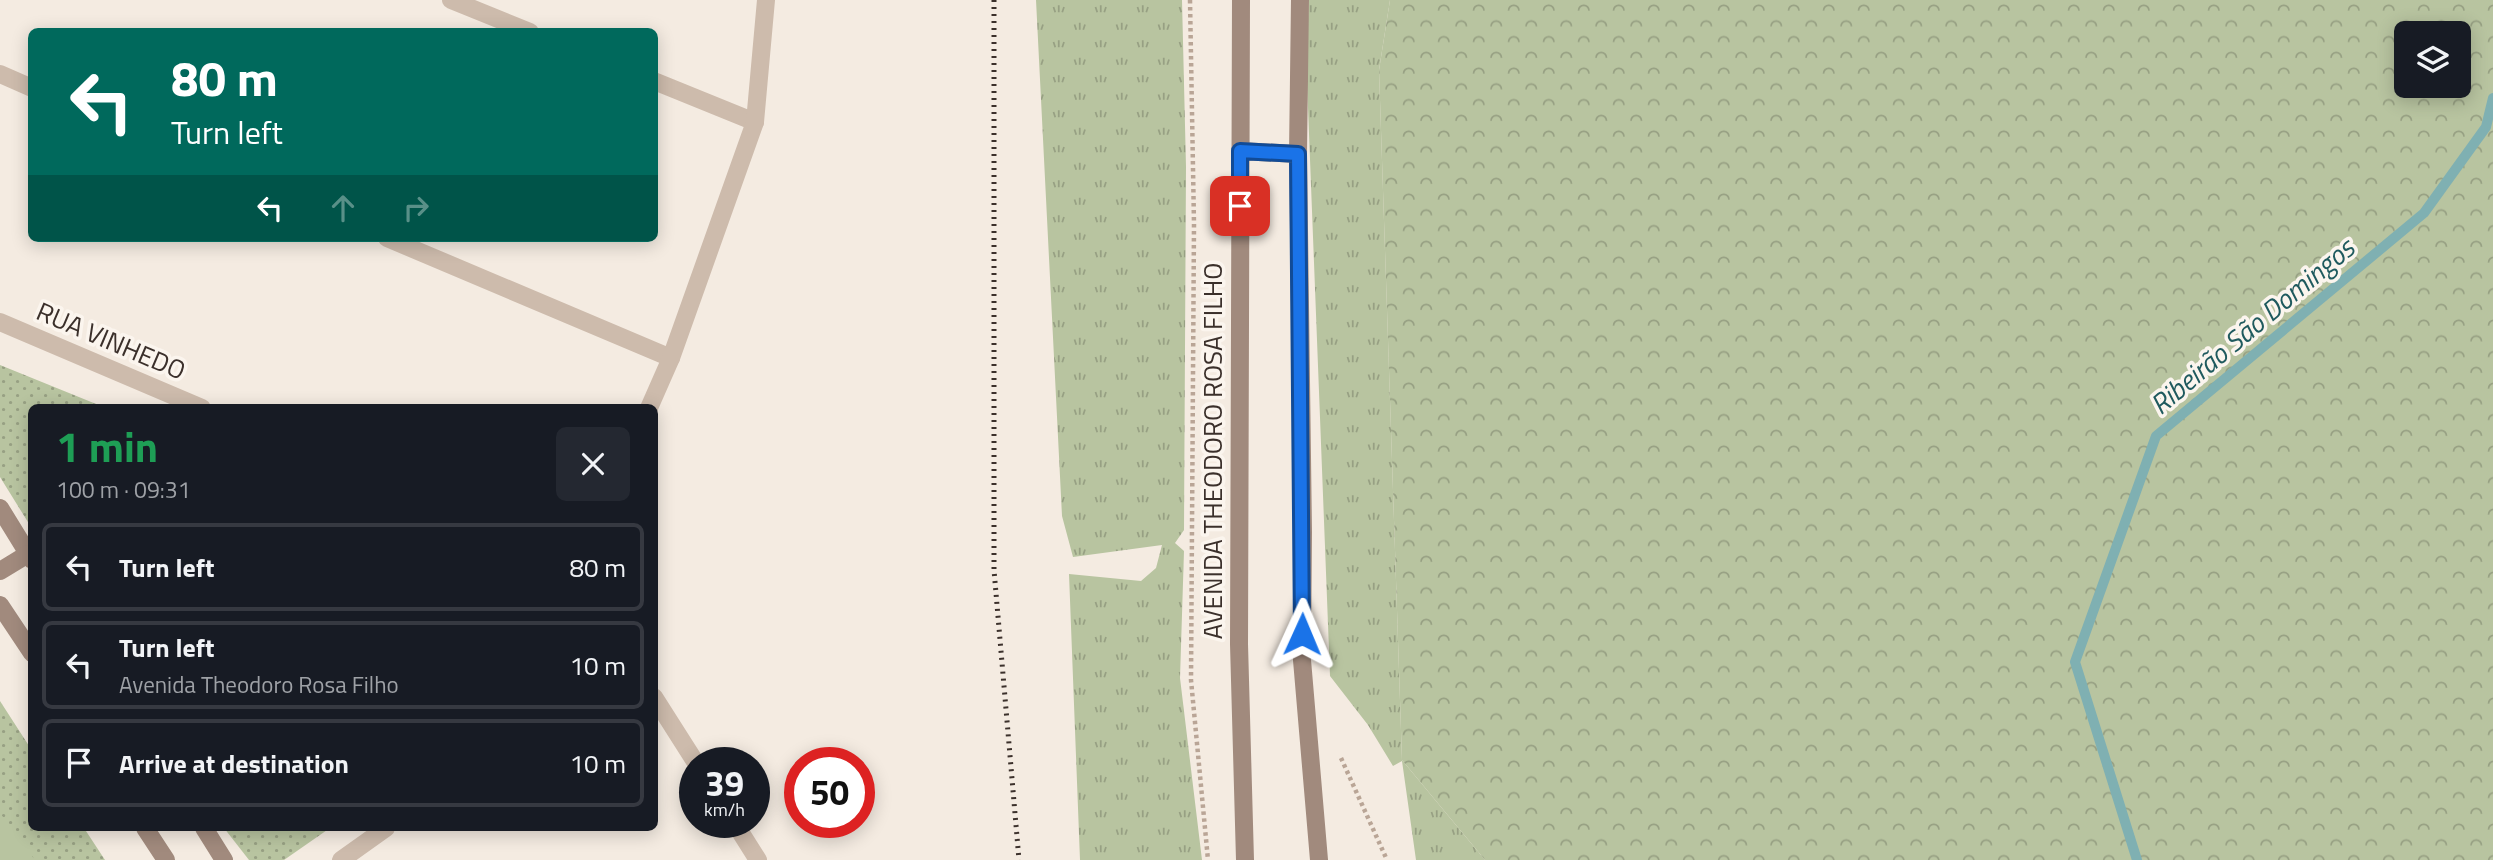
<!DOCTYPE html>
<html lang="en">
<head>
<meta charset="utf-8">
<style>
	:root { --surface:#171b24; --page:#242831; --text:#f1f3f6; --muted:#9ea1a6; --line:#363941 }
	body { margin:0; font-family:"Titillium Web",sans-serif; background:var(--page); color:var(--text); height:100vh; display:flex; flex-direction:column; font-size:26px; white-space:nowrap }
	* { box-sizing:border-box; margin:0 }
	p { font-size:23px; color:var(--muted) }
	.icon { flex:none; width:38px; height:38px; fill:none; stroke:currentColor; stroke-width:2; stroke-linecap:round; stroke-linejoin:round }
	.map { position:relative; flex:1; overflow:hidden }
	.side { position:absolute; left:28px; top:404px; width:630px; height:427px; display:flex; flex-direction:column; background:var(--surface); border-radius:10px; box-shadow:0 4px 18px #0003 }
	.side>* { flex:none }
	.top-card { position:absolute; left:28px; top:28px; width:630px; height:214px; border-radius:10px; box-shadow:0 4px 18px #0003; background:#00695c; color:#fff; overflow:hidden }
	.tools { position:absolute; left:2394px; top:21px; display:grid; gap:14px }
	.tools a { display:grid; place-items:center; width:77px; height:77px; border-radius:10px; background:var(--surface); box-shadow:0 4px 18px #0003; font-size:35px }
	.speed { position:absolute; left:679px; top:747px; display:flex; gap:14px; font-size:35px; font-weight:700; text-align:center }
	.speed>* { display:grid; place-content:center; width:91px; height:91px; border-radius:50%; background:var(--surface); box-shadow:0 4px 18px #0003; line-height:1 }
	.speed small { font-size:18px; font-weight:400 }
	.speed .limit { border:10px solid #d22; background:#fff; color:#111 }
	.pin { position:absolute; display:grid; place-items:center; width:60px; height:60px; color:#fff; margin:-30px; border-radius:14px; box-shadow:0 4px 10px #0006 }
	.me { position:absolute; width:77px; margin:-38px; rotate:1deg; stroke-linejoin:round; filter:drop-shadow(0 0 5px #0008) }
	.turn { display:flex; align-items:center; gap:24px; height:147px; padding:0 28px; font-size:32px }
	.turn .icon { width:91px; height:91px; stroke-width:2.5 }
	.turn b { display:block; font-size:49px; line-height:60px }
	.lanes { display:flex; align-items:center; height:66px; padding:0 28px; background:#0003; justify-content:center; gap:35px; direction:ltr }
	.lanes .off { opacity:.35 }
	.round { display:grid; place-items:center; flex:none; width:74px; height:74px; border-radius:10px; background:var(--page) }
	.head { display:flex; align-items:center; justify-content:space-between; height:119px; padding:0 28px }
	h1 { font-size:42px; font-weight:700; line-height:52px; color:#1e9e55 }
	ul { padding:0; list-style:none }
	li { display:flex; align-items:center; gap:21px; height:88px; margin:0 14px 10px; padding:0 14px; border:4px solid var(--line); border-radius:10px }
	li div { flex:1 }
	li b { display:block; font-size:26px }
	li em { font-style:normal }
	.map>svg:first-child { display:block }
	.grass { fill:url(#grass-tufts) }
	.forest { fill:url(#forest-crowns); fill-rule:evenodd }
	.park { fill:url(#park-dots) }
	.pitch { fill:#b8c4a0 }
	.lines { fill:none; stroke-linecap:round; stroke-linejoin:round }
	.stream { stroke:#7fb0b2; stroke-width:10 }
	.path { stroke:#b9a596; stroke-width:4.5; stroke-dasharray:3.5 3.5; stroke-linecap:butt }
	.minor { stroke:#cdbbac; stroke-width:18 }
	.secondary { stroke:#a18a7d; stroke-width:18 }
	.rail { stroke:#3b302b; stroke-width:5; stroke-dasharray:2 5; stroke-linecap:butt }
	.route-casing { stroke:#114b97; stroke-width:18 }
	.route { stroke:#1a73e8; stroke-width:12 }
	.labels { text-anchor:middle; stroke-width:7; stroke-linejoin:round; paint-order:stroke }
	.street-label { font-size:26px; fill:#3b302b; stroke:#fbf5ee }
	.water-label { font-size:28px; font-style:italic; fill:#1f5a5e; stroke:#fbf5ee }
</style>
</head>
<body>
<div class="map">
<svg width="2493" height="860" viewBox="0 0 2493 860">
	<defs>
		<pattern id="grass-tufts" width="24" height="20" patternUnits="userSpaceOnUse" patternTransform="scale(1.75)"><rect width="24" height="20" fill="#b8c4a0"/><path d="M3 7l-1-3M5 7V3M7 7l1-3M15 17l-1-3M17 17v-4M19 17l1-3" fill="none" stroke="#97a083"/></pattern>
		<pattern id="forest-crowns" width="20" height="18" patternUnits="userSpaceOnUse" patternTransform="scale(1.75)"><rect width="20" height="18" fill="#b8c4a0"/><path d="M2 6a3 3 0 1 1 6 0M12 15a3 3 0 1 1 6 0" fill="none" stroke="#97a083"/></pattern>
		<pattern id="park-dots" width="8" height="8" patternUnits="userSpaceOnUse" patternTransform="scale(1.75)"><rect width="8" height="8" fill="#b8c4a0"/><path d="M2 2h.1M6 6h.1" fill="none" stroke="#97a083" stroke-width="1.8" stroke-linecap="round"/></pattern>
	</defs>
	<rect width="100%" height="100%" fill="#f4ebe1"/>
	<g class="grass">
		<path d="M1036,0H1182L1186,167L1184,530L1175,543L1184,551L1180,678L1202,860H1080L1069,574L1141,581L1156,568L1162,545L1073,557L1062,516Z"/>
		<path d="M1309,0H1390L1379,70L1402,760L1485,860H1416L1402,761L1393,766L1368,725L1330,676L1306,56Z"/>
	</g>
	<path class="forest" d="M1390,0H2493V860H1485L1402,760L1379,70ZM2406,33H2459V86H2406Z"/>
	<g class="park">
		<path d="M0,365L106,408H32L31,527L0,477Z"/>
		<path d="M0,701L31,749L32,828H84L105,860H0Z"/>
		<path d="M224,828H330L284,860H249Z"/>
	</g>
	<path class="pitch" d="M0,813L35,860H0Z"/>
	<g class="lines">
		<path class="stream" d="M2137,860L2075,662L2156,436L2424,213L2486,127L2493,98"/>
		<g class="path">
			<path d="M1190,0L1194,224L1191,680L1208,860"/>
			<path d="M1341,758L1387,860"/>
		</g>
		<g class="minor">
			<path d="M451,0L530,32"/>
			<path d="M0,74L32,88"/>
			<path d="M654,81L755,122"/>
			<path d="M387,238L671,358"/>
			<path d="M0,322L202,408"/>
			<path d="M649,408L671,358L755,122L766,0"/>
			<path d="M654,697L696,763"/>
			<path d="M734,822L758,860"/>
			<path d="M341,860L386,828"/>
		</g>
		<g class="secondary">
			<path d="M1241,0L1239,644L1245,860"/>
			<path d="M1300,0L1298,154L1303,532L1302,660L1319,860"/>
			<path d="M1240,151L1298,154"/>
			<path d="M0,508L32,560"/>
			<path d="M0,571L28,554"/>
			<path d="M0,605L32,653"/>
			<path d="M145,828L166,860"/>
			<path d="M204,828L224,860"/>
		</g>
		<path class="rail" d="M994,0V570L1019,860"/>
	</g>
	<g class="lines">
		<defs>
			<path id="route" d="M1240,206V151L1298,154L1302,634"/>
		</defs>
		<use href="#route" class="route-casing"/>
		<use href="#route" class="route"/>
	</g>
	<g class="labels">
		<g class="street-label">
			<text transform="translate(111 341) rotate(23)" y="9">RUA VINHEDO</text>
			<text transform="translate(1213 451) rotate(-90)" y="9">AVENIDA THEODORO ROSA FILHO</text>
		</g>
		<g class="water-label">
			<text transform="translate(2252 326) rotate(-40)" y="10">Ribeirão São Domingos</text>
		</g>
	</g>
</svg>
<div class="tools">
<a><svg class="icon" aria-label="layers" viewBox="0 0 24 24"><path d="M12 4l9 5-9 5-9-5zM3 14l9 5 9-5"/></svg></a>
</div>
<div class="speed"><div>39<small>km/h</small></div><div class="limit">50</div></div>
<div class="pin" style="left:1240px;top:206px;background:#d93025"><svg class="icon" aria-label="arrive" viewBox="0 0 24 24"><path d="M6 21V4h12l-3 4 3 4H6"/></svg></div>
<svg class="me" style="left:1302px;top:634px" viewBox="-20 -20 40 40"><path d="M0-17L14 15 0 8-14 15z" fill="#1a73e8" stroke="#fff" stroke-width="4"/></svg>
<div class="top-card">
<div class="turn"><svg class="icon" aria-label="left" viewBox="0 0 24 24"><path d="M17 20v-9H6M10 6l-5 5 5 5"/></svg><div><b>80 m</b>Turn left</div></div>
<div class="lanes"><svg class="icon" aria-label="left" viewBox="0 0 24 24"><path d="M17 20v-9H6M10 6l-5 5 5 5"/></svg><svg class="icon off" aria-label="ahead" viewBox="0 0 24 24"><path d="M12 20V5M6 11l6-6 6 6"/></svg><svg class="icon off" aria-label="right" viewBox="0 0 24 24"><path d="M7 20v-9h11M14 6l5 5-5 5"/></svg></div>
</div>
<section class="side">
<div class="head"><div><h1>1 min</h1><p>100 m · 09:31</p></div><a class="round"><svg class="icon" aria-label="close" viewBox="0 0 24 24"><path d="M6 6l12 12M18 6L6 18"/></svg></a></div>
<ul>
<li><svg class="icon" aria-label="left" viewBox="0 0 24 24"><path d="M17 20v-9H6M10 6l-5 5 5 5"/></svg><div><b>Turn left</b></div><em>80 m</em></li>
<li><svg class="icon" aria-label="left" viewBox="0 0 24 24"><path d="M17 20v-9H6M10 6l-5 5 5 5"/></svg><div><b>Turn left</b><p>Avenida Theodoro Rosa Filho</p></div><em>10 m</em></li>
<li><svg class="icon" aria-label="arrive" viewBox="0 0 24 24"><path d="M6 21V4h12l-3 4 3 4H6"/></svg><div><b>Arrive at destination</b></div><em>10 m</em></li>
</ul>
</section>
</div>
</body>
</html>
